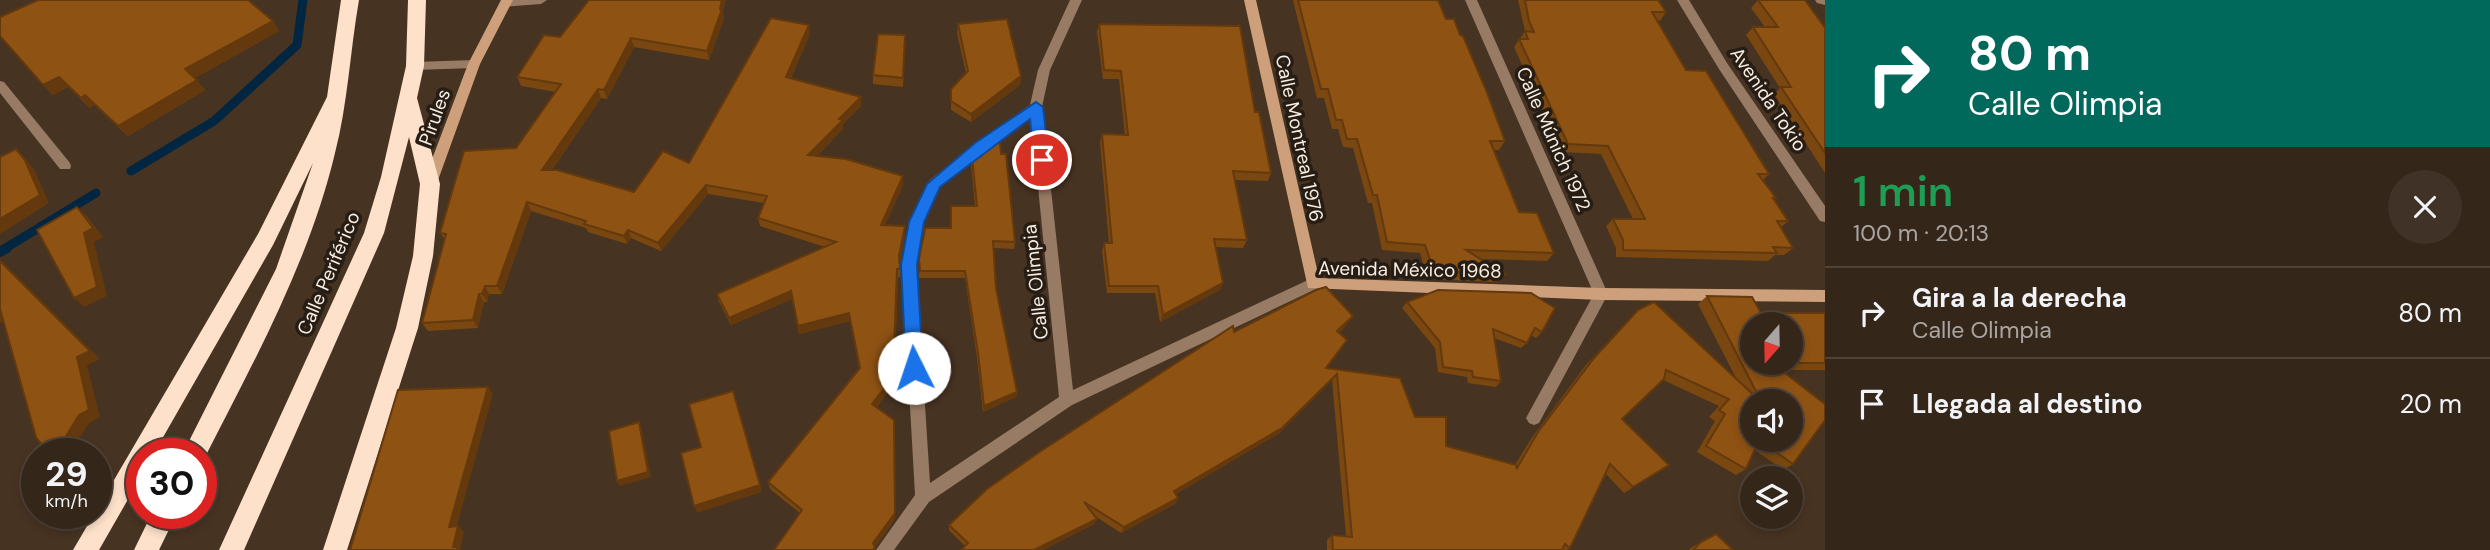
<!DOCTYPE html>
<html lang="es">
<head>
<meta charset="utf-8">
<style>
	:root { --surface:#35261a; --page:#403227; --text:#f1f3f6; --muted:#aaa5a2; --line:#4f4339 }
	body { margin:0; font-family:"DM Sans",sans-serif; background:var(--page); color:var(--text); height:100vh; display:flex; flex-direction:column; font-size:26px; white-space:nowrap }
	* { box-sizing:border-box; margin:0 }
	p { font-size:23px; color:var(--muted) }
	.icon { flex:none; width:38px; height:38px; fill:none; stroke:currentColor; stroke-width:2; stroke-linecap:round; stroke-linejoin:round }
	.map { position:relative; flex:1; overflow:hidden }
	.panel { display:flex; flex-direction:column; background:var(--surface); width:665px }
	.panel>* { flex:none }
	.top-card { background:#00695c; color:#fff; overflow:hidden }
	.needle { width:46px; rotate:200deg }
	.controls { position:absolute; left:1740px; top:312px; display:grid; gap:14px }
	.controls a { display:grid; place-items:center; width:63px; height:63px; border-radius:50%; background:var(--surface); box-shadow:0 4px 10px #0003,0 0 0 2px var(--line); font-size:35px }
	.speed { position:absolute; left:21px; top:438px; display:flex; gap:14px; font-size:35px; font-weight:700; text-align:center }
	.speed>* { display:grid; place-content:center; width:91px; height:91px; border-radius:50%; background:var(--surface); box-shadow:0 4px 10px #0003,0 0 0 2px var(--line); line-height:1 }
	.speed small { font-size:18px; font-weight:400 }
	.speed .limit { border:10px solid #d22; background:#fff; color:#111 }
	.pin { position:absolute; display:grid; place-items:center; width:60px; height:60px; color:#fff; margin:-30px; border:4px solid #fff; border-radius:50%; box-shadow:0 2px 7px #0007 }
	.me { position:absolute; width:77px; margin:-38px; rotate:356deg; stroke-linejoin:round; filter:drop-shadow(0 0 5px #0008) }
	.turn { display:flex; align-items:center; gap:24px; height:147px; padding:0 28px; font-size:32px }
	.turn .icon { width:91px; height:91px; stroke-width:2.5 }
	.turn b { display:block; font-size:49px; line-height:60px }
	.round { display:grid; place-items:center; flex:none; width:74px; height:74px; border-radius:37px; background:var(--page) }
	.summary { display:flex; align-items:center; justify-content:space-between; height:119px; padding:0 28px }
	h1 { font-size:42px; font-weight:600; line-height:52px; color:#1e9e55 }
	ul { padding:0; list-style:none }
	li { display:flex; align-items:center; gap:21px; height:91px; padding:0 28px; border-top:2px solid var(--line) }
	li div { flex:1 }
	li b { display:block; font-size:26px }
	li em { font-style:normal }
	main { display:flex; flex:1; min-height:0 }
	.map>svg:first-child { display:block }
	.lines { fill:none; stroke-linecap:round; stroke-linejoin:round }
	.stream-far1 { stroke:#012641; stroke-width:9 }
	.stream { stroke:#012641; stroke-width:10 }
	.street { fill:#977b64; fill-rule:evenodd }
	.secondary { fill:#cda07b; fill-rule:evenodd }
	.highway { fill:#fde1ca; fill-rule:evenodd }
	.wall { fill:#7a4710; fill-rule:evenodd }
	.shaded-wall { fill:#63390d }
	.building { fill:#8e5213; stroke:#63390d; stroke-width:2; fill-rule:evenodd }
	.route { fill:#1a73e8; stroke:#114b97; stroke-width:2 }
	.labels { text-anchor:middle; stroke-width:7; stroke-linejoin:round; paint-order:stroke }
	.street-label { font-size:19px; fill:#f9ece1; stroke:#261d15 }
</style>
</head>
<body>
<main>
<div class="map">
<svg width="1825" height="550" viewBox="0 0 1825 550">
	<rect width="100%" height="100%" fill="#473322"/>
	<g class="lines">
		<g class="stream-far1">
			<path d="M131,171L214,121L297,45L303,0"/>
			<path d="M4,249L96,193"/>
		</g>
		<path class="stream" d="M0,252L7,248"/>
		<g class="street">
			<path d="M506,0H547L541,4L502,7V1Z"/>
			<path d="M1070,0H1082L1050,70L1042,107L1073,390L1308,280H1318L1320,284L1318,288L1072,405L929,502L894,550H876L915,495L902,265L910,222L930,180L975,144L1030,105L1038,70ZM1031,117L1059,397L930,483L916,265L924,222L940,187L985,150Z"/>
			<path d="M1465,0H1477L1608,294L1539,423L1534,425L1529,423L1526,418L1594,294Z"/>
			<path d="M1677,0H1689L1727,63L1825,206V222L1820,221L1719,69Z"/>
			<path d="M1815,0H1825V5L1817,3Z"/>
			<path d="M474,60L480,64L474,68L415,70L409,66L415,62Z"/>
			<path d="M0,81L4,82L70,163L71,166L70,169H60L0,93Z"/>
		</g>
		<g class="secondary">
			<path d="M501,0H513L480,64L437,183L430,188L425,187L423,183L468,64Z"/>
			<path d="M1244,0H1256L1319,278L1601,288L1825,290V302L1601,300L1308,288Z"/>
		</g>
		<g class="highway">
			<path d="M341,0H359C350,51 348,103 335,153C309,262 254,361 203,461H201V453H183L276,269L313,163L273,245L154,453H142V475L99,550H73L258,234L327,97Z"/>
			<path d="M408,0H426L424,66L417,98L440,184L433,256L418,328L347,550H323L396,328L413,256L420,184L409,137L384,233L244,550H219L364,233L381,177L406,66Z"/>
			<path d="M152,513H177L159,550H134Z"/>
		</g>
	</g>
	<g class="wall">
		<path d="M1293,0H1438L1446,19L1505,141L1499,150H1494L1519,212L1554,253L1547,261L1480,259L1504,274L1497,282L1428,279L1420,253L1382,250L1372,203H1368L1353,148L1343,147L1338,129H1332L1324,98H1317Z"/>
		<path d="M1518,0H1658L1666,12L1660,21L1657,20L1686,70L1769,174L1763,180L1776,198L1774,199L1788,221L1781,227L1793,248L1784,255H1775L1768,261L1616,257V248L1606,226L1613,219H1633L1601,154L1561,152L1514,47L1525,31Z"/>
		<path d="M1758,0L1825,28V173L1774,94L1780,88L1746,35L1753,27H1765L1751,8Z"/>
		<path d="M723,13L724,18L709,60L634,47L607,99L601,98L552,170L634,192L689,163L810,34L791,78L861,97V106L843,124V129L817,156L903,176V185L885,225L905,234L900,263V277H898L894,385L876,407L895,519L875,547V550H774L800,513L770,489L768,482L859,368L850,321L799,334L792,299L731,325L719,302L717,294L825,247L760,226L758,218L764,203L708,194L661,251L631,238L627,244L588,232L586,228L531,211L502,294H489L487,302H484L478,328L428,331L422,323L445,240L440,233L516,148L556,92L521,86L517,77L560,37Z"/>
		<path d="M273,21L279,31L195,78L205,90L128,136L94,105L90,108L68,87L53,95L43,85Z"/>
		<path d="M958,24L1021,76L1020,85L971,122L951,110V89L966,73L957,33Z"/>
		<path d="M1099,24L1255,112L1271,173L1268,181L1235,180L1247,240L1243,248L1216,247L1223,283L1220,290L1160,322L1155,293H1107L1102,251L1104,243H1109L1100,142L1102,134L1125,135L1119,79H1103L1097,32Z"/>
		<path d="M905,45L903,87L873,84V75Z"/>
		<path d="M1001,154L1015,242L1014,249L994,248L996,288L1017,392L1016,397L983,412L977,358L965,278H919V259L975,206L971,165L972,158Z"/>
		<path d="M1326,287L1353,316L1348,323L1339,333L1347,340L1327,368L1400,378L1415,417H1446V446L1515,465L1531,439L1586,365L1638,310L1654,302L1737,380L1698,304L1707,296L1752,297L1761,313H1825V370H1781L1825,404V420L1793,464L1783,470L1755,450L1746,469L1736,475L1697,452L1715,421L1709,417L1719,406L1663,380L1622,419L1669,465L1624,493L1606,474L1570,548L1566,550H1327V540L1332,535L1346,536L1332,380L1278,434L1176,494L1178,498L1175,504L1121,533L1095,516L1097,519L1094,524L1043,550H961L965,546L949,530V525L987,489L1038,453L1233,326L1234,332L1316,290ZM1752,324H1790V362H1752ZM1752,401H1790V439H1752Z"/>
		<path d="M1531,293L1542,332L1536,338L1531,335L1527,343L1521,348L1494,338L1501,381L1496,387L1468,383L1467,377L1438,372L1435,348L1402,308L1407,302Z"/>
		<path d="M1716,534L1733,550H1689L1692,547Z"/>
	</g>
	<g class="shaded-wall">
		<path d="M722,0H726L723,13L724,18L709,60L707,51Z"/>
		<path d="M273,21L279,31L193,79L185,69Z"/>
		<path d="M809,25L810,34L787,86L786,77Z"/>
		<path d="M631,38L634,47L607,99L604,90Z"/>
		<path d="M1021,76L1020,85L971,122V114Z"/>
		<path d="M59,77L68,87L53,95L43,85Z"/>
		<path d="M197,80L205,90L128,136L118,126Z"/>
		<path d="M598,89L601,98L546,179L542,170Z"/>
		<path d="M85,95L94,105L90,108L81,98Z"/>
		<path d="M861,97V106L843,124V129L809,164L808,155L839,119Z"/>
		<path d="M16,149L25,158L34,169L49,203L0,234V219Z"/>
		<path d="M903,176V185L881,234V225Z"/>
		<path d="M706,185L708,194L661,251L658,243Z"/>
		<path d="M527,202L531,211L502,294L497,286Z"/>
		<path d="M77,207L87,216L103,237L94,242L107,296L84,307L74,298Z"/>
		<path d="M905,226V234L899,265V256Z"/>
		<path d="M628,230L631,238L627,244L624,236Z"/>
		<path d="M0,259L100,359L87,365L100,417L89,423L75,445L59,453H52L44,448Z"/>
		<path d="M898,277L894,385L873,412L872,404Z"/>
		<path d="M1223,283L1220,290L1160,322L1163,315Z"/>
		<path d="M485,286L489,294L487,302L482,294Z"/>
		<path d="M791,291L792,299L731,325L729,318Z"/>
		<path d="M479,294L484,302L478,328L473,320Z"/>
		<path d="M0,309L11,317L1,323L0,322Z"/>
		<path d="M849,313L850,321L799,334L798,326Z"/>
		<path d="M1353,316L1348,323L1333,338L1337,331Z"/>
		<path d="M1337,374L1332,380L1278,434L1171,497L1174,491Z"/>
		<path d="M488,387L493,394L455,533L449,527Z"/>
		<path d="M733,391L762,492L697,513L694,506Z"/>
		<path d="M1017,392L1016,397L983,412L984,406Z"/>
		<path d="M894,420L895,519L875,547V550H873V543Z"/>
		<path d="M639,422L641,427L651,477L620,486L617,481Z"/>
		<path d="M1178,498L1175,504L1121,533L1124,527Z"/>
		<path d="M1097,519L1094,524L1043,550H1034Z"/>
		<path d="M458,526L464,532L460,550H456L453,547Z"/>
	</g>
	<g class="building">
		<path d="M38,0H248L273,21L185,69L197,80L118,126L85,95L81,98L59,77L43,85L0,36V17Z"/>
		<path d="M589,0H722L720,9H722L707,51L631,38L604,90L598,89L542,170H557L634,192L663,151L689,163L771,18L809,25L786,77L861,97L839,119L843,120L808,155L846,159L903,176L881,225L905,226L899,256L900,269H897L893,377L872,404L894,420L895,513L873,543L875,547L873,550H774L802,510L768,482L860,368L849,313L798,326L791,291L729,318L717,294L836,242L758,218L767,196L706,185L658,243L628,230L624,236L584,224L586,221L527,202L497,286H485L482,294H479L473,320L422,323L446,234L440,233L464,151L516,148L561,84L517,77L544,35L560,37Z"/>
		<path d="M1298,0H1438L1446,19H1454L1460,35L1463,36L1486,90L1505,141H1490L1519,212L1537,213L1554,253L1466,250L1504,274L1434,271L1425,245L1387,242L1377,195H1373L1357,139H1347L1342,120H1336L1328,89H1321Z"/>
		<path d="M1525,0H1658L1666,12H1652L1686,70L1706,71L1769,174H1758L1776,198H1773L1788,221H1777L1793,248L1773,247L1777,253L1623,250V240L1613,219H1645L1608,146L1568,144L1519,39H1528L1525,31L1534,32L1529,21Z"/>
		<path d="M1758,0H1805L1825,28V153L1781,87H1791L1753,27H1778Z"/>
		<path d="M1007,19L1021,76L971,114L951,101V89L968,71L958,24Z"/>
		<path d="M1099,24L1240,26L1255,112H1259L1271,173L1233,171L1247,240L1214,239L1223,283L1163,315L1158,286H1109L1104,243H1112L1102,134L1128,135L1121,71L1104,70Z"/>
		<path d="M878,34L905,35L903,78L873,75Z"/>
		<path d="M991,143H1000L1001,154H1006L1015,242L993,241L996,288L1017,392L984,406L978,353L965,271H920L919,259L925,228H951V206H977L972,158Z"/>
		<path d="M16,149L25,160L40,195L0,219V157Z"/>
		<path d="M77,207L93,228L84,233L97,287L74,298L37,230Z"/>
		<path d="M0,261L90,351L77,357L89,410L79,415L65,438L44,448L36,437L0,309Z"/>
		<path d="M1326,287L1353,316L1337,331L1347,340L1326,368L1400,378L1415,417H1446V446L1516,465L1517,468L1538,432L1594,358L1638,310L1654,302L1760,401H1752V439H1790V401H1761L1707,296L1752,297L1761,313H1825V363H1772L1825,404V420L1793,464L1759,440L1746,469L1706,446L1725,414L1719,410L1729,399L1666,370L1664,379L1622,419L1669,465L1633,487L1610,464L1570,548L1565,544L1562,550H1333L1332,535L1352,537L1337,374L1282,428L1174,491L1178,498L1124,527L1084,502L1097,519L1034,550H961L968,543L949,525L987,489L1038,453L1233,326L1234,332L1316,290ZM1752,324H1790V362H1752Z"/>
		<path d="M1438,290L1531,293L1555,308L1542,332L1535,328L1527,343L1493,329L1501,381L1473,377L1472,371L1443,367L1440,342L1407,302Z"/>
		<path d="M488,387L449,527L458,526L453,547H457V550H350L398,390Z"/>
		<path d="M733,391L760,485L694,506L681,453L701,447L689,404Z"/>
		<path d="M639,422L648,472L617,481L609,431Z"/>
		<path d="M1716,534L1733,550H1693L1701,542Z"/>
	</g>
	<path class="route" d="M1036,102L1043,107L1049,160L1047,164L1042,166L1034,160L1030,119L940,187L924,222L917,265L923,368L920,373L914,376L908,373L906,368L901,265L909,222L927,184L975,143Z"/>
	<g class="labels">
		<g class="street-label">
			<text transform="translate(1769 99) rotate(56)" y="7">Avenida Tokio</text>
			<text transform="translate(434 117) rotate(-70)" y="7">Pirules</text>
			<text transform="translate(1300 138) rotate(78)" y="7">Calle Montreal 1976</text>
			<text transform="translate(1554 139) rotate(66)" y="7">Calle Múnich 1972</text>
			<text transform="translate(1410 269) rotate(1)" y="7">Avenida México 1968</text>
			<text transform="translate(328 273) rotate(-67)" y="7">Calle Periférico</text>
			<text transform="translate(1035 282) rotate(-96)" y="7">Calle Olimpia</text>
		</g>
	</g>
</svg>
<div class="controls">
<a><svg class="needle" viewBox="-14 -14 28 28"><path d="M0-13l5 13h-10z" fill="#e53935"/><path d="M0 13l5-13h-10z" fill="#aaa5a2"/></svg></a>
<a><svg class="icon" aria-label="sound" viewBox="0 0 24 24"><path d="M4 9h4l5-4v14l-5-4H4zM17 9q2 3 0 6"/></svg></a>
<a><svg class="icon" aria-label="layers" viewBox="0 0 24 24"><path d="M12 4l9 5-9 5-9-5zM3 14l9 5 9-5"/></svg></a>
</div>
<div class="speed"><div>29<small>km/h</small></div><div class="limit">30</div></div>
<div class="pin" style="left:1042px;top:160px;background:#d93025"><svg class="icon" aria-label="arrive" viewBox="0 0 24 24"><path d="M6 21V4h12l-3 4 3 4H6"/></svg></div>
<svg class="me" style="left:914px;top:368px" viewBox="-20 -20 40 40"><circle r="19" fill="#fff"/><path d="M0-13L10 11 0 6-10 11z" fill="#1a73e8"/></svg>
</div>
<section class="panel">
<div class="top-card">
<div class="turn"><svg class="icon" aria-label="right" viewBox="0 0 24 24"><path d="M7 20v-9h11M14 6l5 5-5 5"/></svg><div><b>80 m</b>Calle Olimpia</div></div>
</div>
<div class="summary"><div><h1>1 min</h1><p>100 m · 20:13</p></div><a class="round"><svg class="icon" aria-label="close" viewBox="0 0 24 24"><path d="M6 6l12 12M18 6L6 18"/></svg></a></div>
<ul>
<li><svg class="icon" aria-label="right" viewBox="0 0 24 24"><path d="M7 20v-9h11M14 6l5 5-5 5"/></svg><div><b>Gira a la derecha</b><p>Calle Olimpia</p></div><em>80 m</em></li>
<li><svg class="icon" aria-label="arrive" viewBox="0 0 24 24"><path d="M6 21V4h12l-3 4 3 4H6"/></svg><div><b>Llegada al destino</b></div><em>20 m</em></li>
</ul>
</section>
</main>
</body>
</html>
